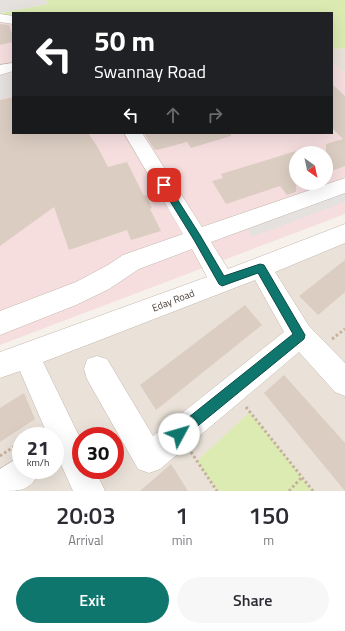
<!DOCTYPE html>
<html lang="en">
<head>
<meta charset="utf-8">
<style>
	:root { --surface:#fff; --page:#f7f7f7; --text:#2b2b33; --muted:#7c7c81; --accent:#0f766e }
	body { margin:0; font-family:"Titillium Web",sans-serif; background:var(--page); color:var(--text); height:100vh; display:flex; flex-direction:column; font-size:15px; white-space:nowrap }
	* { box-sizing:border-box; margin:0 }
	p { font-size:13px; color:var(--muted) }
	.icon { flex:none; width:22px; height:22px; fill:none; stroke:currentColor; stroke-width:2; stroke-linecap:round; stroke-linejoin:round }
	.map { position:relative; height:491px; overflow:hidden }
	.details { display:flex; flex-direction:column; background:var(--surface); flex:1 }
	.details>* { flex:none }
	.hud { position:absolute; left:12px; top:12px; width:321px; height:122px; border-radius:0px; box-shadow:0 4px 16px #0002; background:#202124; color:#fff; overflow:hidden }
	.needle { width:26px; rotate:147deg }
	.fabs { position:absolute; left:289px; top:146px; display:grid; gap:8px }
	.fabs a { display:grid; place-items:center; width:44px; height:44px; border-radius:50%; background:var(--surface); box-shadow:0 4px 16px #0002; font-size:20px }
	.speed { position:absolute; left:12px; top:427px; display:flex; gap:8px; font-size:20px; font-weight:700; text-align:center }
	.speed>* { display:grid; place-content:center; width:52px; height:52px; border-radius:50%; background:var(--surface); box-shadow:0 4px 16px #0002; line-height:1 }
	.speed small { font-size:10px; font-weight:400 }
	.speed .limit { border:6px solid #d22; background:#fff; color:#111 }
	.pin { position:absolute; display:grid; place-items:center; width:34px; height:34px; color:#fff; margin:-17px; border-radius:8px; box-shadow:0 2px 6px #0006 }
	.me { position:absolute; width:44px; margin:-22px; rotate:51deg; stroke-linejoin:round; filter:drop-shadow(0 0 3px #0008) }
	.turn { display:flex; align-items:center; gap:14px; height:84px; padding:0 16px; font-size:18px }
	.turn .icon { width:52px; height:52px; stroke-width:2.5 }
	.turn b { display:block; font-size:28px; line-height:34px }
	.lanes { display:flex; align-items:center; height:38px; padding:0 16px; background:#0003; justify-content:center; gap:20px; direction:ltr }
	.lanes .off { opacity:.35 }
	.eta { display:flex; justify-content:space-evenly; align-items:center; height:68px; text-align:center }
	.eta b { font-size:24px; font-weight:600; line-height:28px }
	.primary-button { display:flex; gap:8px; margin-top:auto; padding:8px 16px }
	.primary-button a { flex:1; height:46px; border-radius:24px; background:var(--accent); color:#fff; font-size:16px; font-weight:600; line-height:46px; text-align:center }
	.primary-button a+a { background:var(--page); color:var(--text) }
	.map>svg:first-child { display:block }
	.residential { fill:#eae2d9; fill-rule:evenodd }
	.medical { fill:#f6dedf; fill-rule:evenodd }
	.green { fill:#dcebb2 }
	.parking { fill:#e5e1df }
	.building { fill:#dbcdc2 }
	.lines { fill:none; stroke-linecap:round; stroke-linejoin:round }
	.minor-casing { stroke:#c2b7ad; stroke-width:1 }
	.path { stroke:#c5b09d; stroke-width:3; stroke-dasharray:2.5 2.5; stroke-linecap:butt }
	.minor { fill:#fff; fill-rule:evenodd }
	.route { fill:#0f766e; stroke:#0a4d48 }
	.labels { text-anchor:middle; stroke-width:4; stroke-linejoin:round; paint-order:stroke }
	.street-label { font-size:10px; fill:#4b4038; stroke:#fff }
</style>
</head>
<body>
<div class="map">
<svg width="345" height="491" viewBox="0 0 345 491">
	<rect width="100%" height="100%" fill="#f6f1eb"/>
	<g class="residential">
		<path d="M345,48V73L332,62V49Z"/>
		<path d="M345,233V491H0V365ZM21,436H55V470H21ZM81,436H115V470H81Z"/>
	</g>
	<path class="medical" d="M0,18L13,20V133H332V62L345,73V214L0,345ZM296,153H326V183H296Z"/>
	<g class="green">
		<path d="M46,0H345V48L332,49V13H13V17L0,16V13L47,4Z"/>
		<path d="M250,412L313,491H217L197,461Z"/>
	</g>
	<g class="parking">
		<path d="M0,0H46L47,4L0,13Z"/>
		<path d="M13,72V96L0,99V75Z"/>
		<path d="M345,179V202L252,237L239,216Z"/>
	</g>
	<g class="building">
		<path d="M0,24L9,25L13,37V42L0,45Z"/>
		<path d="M332,84L345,96V166L326,173V144L343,139L332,128Z"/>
		<path d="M13,97V133H88L97,146L108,167L127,162L144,196L146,195L152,208L150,209L161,231L131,240L127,230L69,250L54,207L0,246V100Z"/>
		<path d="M144,133H231V136L191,148L187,142L157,150L154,149Z"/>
		<path d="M296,151V192L287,195L280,186L226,204L212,181L223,178L221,174Z"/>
		<path d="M345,260V292L318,315L299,296Z"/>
		<path d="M245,305L262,325L156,410L140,385Z"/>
		<path d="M284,375L345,443V491L264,393Z"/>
		<path d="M24,393L35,419L0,442V408Z"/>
		<path d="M171,464L188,491H140Z"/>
	</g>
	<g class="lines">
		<defs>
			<g id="minor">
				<path d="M0,14L13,16V24L0,22Z"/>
				<path d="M13,63V71L0,75V65Z"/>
				<path d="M124,133H142L202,227L345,178V193L211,242L228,269L345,224V243L275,272L309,326L345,363V396L335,392L299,352L160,469L149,473L138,469L87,379L84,369L87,359L97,356L107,359L153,436L284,332L255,280L43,362L81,440V470H95L105,491H73L55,451V436H48L20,371L0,378V352L207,277L192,249L139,269L109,289L76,305L0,335V311L76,282L108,265L123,255L183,234Z"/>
				<path d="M21,456V470H40C31,491 22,491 0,491V469Z"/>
			</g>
		</defs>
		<use href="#minor" class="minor-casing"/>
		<g class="path">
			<path d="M332,339L345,329"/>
			<path d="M246,407L313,491"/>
			<path d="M30,436L38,430"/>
			<path d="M191,452L217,491"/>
			<path d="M0,456L21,442"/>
			<path d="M289,491L302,477"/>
		</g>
		<use href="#minor" class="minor"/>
	</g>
	<path class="route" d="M164,182L167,183L200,235L224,276L260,264L264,265L305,335L304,339L183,438L179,440L174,438L173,434L174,429L293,334L258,273L222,286L219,284L194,240L160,185Z"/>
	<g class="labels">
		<g class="street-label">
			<text transform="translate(173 300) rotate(-21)" y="4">Eday Road</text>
		</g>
	</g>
</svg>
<div class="fabs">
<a><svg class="needle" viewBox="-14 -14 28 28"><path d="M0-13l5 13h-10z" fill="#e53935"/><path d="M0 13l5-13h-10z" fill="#7c7c81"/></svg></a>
</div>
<div class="speed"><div>21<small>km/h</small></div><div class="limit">30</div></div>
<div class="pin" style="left:164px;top:185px;background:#d93025"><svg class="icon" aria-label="arrive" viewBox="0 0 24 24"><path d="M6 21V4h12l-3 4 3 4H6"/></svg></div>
<svg class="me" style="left:179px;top:434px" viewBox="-20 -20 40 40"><circle r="19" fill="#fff"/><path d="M0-13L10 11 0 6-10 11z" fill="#0f766e"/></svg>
<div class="hud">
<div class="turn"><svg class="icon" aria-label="left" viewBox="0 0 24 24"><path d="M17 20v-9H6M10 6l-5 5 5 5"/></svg><div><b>50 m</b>Swannay Road</div></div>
<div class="lanes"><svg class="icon" aria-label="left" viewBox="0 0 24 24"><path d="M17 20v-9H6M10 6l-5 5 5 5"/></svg><svg class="icon off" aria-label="ahead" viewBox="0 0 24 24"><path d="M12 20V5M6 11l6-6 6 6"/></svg><svg class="icon off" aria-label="right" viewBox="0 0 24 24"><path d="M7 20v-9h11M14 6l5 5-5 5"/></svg></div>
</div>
</div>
<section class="details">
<div class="eta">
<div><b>20:03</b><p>Arrival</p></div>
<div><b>1</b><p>min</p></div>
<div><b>150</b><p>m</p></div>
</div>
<div class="primary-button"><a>Exit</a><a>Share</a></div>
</section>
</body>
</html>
